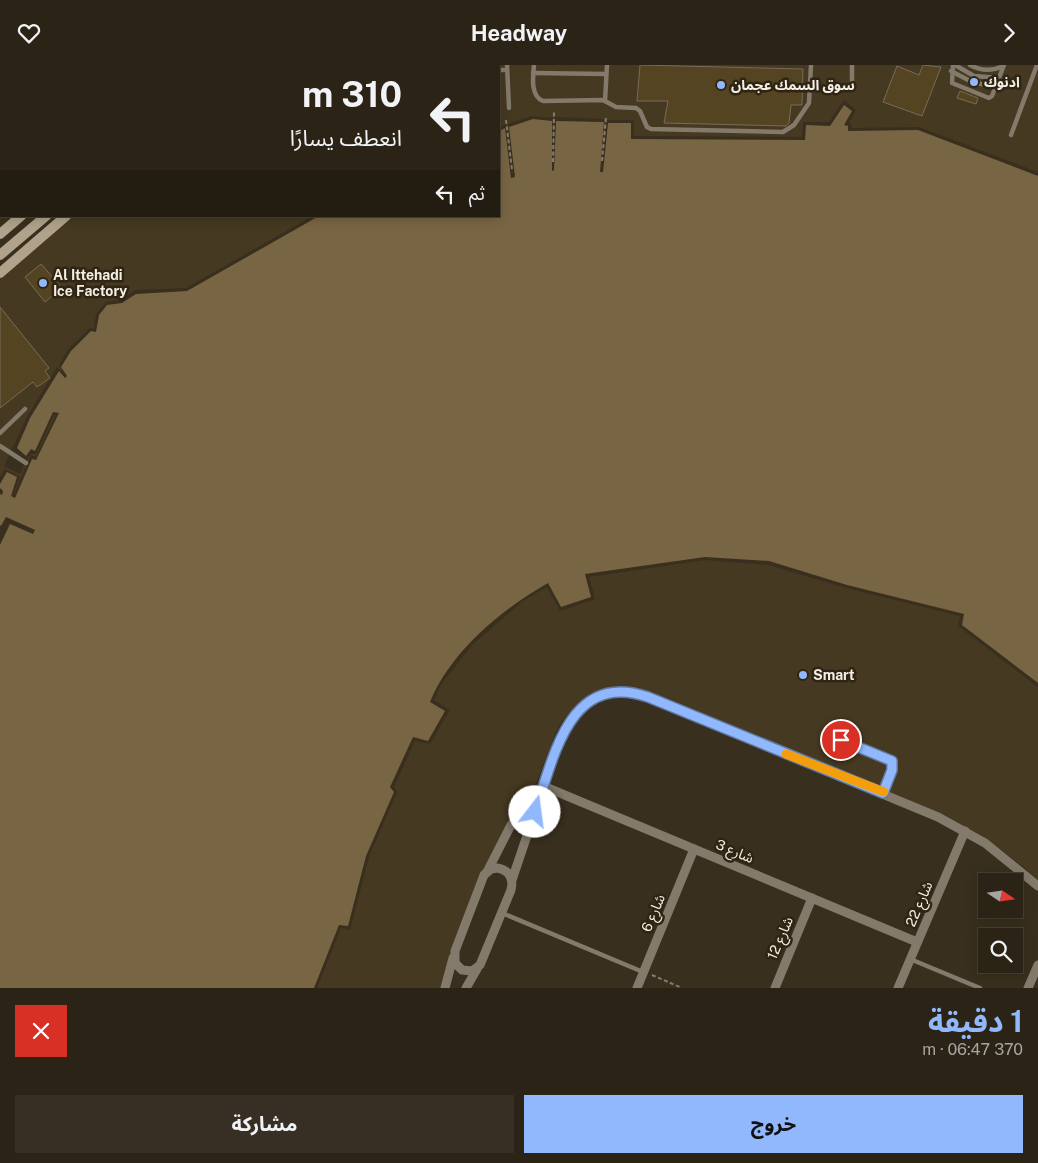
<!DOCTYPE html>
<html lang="ar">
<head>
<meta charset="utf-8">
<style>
	:root { --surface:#2b2316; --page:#372f23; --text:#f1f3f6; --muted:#a6a4a1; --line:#474035; --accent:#91b8fd }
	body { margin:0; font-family:"Public Sans","Noto Sans Arabic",sans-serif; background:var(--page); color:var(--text); direction:rtl; height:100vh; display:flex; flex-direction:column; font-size:19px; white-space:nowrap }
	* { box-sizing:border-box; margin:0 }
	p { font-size:16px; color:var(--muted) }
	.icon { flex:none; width:28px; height:28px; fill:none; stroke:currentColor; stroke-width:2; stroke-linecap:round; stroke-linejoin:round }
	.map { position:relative; height:923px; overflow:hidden; direction:ltr }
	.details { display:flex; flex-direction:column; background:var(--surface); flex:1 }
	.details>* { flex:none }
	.hud { position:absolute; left:0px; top:0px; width:500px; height:152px; box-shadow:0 2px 12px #0003,0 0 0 1px var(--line); direction:rtl; background:#2b2316; color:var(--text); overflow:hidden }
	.needle { width:32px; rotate:103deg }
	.buttons { position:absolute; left:978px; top:808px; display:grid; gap:10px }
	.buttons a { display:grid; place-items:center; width:45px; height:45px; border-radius:0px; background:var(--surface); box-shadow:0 2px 12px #0003,0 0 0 1px var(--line); font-size:25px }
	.pin { position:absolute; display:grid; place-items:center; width:42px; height:42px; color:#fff; margin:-21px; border:2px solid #fff; border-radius:50%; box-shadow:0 1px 5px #0007 }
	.me { position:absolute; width:55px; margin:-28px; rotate:15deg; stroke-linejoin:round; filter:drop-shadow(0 0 4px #0008) }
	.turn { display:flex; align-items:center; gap:18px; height:105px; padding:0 15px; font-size:22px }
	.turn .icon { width:65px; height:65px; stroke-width:2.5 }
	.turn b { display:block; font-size:35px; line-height:42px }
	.then { display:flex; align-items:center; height:48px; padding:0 15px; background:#0003; gap:10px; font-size:19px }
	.round { display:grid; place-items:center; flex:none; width:52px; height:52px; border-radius:0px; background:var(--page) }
	.summary { display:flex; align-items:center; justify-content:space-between; height:85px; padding:0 15px }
	h1 { font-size:30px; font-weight:700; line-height:38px; color:var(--accent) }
	.button { display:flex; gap:10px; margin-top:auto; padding:10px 15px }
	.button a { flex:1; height:58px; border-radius:0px; background:var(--accent); color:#111; font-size:20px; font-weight:700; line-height:58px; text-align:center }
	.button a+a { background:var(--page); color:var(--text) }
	header { display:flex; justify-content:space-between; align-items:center; height:65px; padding:0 15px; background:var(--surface); font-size:22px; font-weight:700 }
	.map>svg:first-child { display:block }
	.built { fill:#463921 }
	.water { fill:#786543 }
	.building { fill:#542; stroke:#776c59 }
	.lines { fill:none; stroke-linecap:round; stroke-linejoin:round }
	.path { stroke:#857d6e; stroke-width:2; stroke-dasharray:4 2.5; stroke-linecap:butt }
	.lane { stroke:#837a6b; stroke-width:4.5 }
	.street { stroke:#837a6b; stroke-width:9 }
	.secondary { stroke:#b1a38b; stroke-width:10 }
	.route-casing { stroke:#5e78a4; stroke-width:12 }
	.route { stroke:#91b8fd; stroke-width:9 }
	.slow { stroke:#f59e0b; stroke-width:9 }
	.poi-dot { fill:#91b8fd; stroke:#2f2514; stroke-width:2 }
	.labels { text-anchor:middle; stroke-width:5; stroke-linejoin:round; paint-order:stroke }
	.poi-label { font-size:14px; font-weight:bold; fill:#f4eee3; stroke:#2f2514; text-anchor:start }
	.street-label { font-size:14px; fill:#f4eee3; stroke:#2f2514 }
</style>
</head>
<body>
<header><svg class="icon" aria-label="forward" viewBox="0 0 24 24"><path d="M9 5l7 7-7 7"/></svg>Headway<svg class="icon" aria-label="heart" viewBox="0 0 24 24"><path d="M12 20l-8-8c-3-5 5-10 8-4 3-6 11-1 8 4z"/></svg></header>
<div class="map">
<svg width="1038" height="923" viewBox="0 0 1038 923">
	<rect width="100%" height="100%" fill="#392f1e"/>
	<g class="built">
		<path d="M336,0H1038V107L919,62L851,63L852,59L849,58L856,45L844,35L829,57H803L802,72L634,71V55H607L601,104L605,54L555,52L553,102V53L532,51L508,59L513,109H512L506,60L499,62V1H332Z"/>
		<path d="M68,151H312L186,223L135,225L120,235L106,237L96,249L94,264L90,263L68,284L59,300L64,309L57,302L27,352L4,401L20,409L30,389H36L54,350H56L36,392L31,390L14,429H13L20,412L5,404L0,412V210Z"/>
		<path d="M705,495L768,500L846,523L960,551L958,561L1038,622V815L1021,800L981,770L932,746L645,626L624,623L603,626L586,633L562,656L555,669L533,726L504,765L442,923H317L341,863L350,865L369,792L397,727L394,722L415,676L430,679L450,645L434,635L440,621L472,580L523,536L547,522L560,546L595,534L589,512Z"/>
	</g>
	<path class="water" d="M844,40L852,46L844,60L848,61V66L918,65L1038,111V618L962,560L964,549L847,520L769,496L705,492L585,509L591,532L561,542L548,518C501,545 451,586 430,637L445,646L428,676L413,672L390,722L394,727L366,791L348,861L339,860L314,923H0V480L10,459L33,469L35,465L6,452L1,461L0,460V429L2,430L3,426L0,423V419L7,407L17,412L11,431L15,433L32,394L36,395L59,348L53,347L35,386L31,384L26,391L17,383L30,353L59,306L65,313L67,311L61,302L71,286L91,266L96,267L99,250L107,240L122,238L136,229L187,226L319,151H499V66L505,63L511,113L515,112L509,62L533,54L552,56V106L554,105L556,56L604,57L600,107H603L608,58H631V74L805,75L806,60L830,61Z"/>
	<g class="building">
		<path d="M640,0L803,4L802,40H791L789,58L786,61L664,58L668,36H637Z"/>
		<path d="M923,0L941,2L922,51L883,37L897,1L919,10Z"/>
		<path d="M960,26L978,33L976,39L957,33Z"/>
		<path d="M41,199L62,223L45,237L25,212Z"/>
		<path d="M0,242L49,303L45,306L50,313L37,322L33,317L0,343Z"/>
	</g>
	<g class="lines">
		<g class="path">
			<path d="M506,55L512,105"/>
			<path d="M602,96L606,52"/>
			<path d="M553,97L554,47"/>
			<path d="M652,910L682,923"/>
		</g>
		<g class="lane">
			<path d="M507,0L509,43"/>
			<path d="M534,0C533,11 530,31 543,36L603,35L616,42L636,43L640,46L647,62L651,64L783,67L794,60L809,38L811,0"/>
			<path d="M852,0V21"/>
			<path d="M953,0L952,18L989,33L992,31L1004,0"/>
			<path d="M955,0L974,11L999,13"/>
			<path d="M970,0C981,6 991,7 1003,1"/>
			<path d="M369,1L376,0"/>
			<path d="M499,5H507"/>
			<path d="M951,6L972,17L995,22"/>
			<path d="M533,8L606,9"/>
			<path d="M605,36L607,0"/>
			<path d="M0,51L1,50"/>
			<path d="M1011,70L1037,0"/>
			<path d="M0,79H1"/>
			<path d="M0,107H1"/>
			<path d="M0,368L25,344"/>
			<path d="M0,381L26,398"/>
			<path d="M502,848L643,907"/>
			<path d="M910,894L980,923"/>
		</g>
		<g class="street">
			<path d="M41,0V1"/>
			<path d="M69,0L70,1"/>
			<path d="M79,0L80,1"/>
			<path d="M11,1L15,0"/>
			<path d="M0,5H1"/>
			<path d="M0,21H1"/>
			<path d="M841,675L892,696V705L883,728"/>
			<path d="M543,721L917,877"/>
			<path d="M497,803C509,805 514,813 511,825L480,900L472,906L462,905L455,898V886L484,810L491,804Z"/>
			<path d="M487,807L511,760L540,728"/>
			<path d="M512,815L537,741L540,727C560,675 576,607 648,632L938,752L985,778L1038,821"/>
			<path d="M445,923L453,893"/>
			<path d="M466,923L477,904"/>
			<path d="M637,923L694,784"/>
			<path d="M775,923L812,833"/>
			<path d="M898,923L965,766"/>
			<path d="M1028,923L1038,900"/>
		</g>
		<g class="secondary">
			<path d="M204,1L206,0"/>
			<path d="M235,1L238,0"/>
			<path d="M280,1L283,0"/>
			<path d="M0,148L1,147"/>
			<path d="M0,169L21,151"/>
			<path d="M0,190L46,151"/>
			<path d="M0,208L66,151"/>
		</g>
	</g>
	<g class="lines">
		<defs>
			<path id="route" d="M535,747C554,692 569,605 648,632L883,728L892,705V696L841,675"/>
		</defs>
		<use href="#route" class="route-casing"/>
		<use href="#route" class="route"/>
		<path class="slow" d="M786,689L884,727"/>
	</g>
	<g class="poi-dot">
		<circle cx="974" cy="17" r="5"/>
		<circle cx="721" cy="20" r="5"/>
		<circle cx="43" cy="218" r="5"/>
		<circle cx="803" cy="610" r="5"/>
	</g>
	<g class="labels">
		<g class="poi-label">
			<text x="984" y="22">ادنوك</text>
			<text x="731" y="25">سوق السمك عجمان</text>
			<text x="53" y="215">Al Ittehadi<tspan x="53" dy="16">Ice Factory</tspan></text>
			<text x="813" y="615">Smart</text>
		</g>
		<g class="street-label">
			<text transform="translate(735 786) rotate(23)" y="5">شارع 3</text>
			<text transform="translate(919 839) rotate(-67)" y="5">شارع 22</text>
			<text transform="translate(653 848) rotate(-67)" y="5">شارع 6</text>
			<text transform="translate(780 873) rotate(-67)" y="5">شارع 12</text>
		</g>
	</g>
</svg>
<div class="buttons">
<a><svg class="needle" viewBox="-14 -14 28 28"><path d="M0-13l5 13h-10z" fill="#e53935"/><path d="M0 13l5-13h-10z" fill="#a6a4a1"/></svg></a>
<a><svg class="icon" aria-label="search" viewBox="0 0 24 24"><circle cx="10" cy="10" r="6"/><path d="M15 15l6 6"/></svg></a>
</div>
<div class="pin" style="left:841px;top:675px;background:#d93025"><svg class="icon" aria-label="arrive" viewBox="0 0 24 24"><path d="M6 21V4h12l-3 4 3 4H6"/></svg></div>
<svg class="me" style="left:535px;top:747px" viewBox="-20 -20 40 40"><circle r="19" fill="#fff"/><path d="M0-13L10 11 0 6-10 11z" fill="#91b8fd"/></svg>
<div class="hud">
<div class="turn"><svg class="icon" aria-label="left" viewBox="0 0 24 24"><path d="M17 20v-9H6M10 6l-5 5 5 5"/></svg><div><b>310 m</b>انعطف يسارًا</div></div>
<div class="then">ثم<svg class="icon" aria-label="left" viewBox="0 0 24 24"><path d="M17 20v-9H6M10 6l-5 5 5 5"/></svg></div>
</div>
</div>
<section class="details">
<div class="summary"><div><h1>1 دقيقة</h1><p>370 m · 06:47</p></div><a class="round" style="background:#d93025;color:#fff"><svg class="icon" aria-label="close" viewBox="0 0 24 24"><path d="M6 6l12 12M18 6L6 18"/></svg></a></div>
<div class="button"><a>خروج</a><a>مشاركة</a></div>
</section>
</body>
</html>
